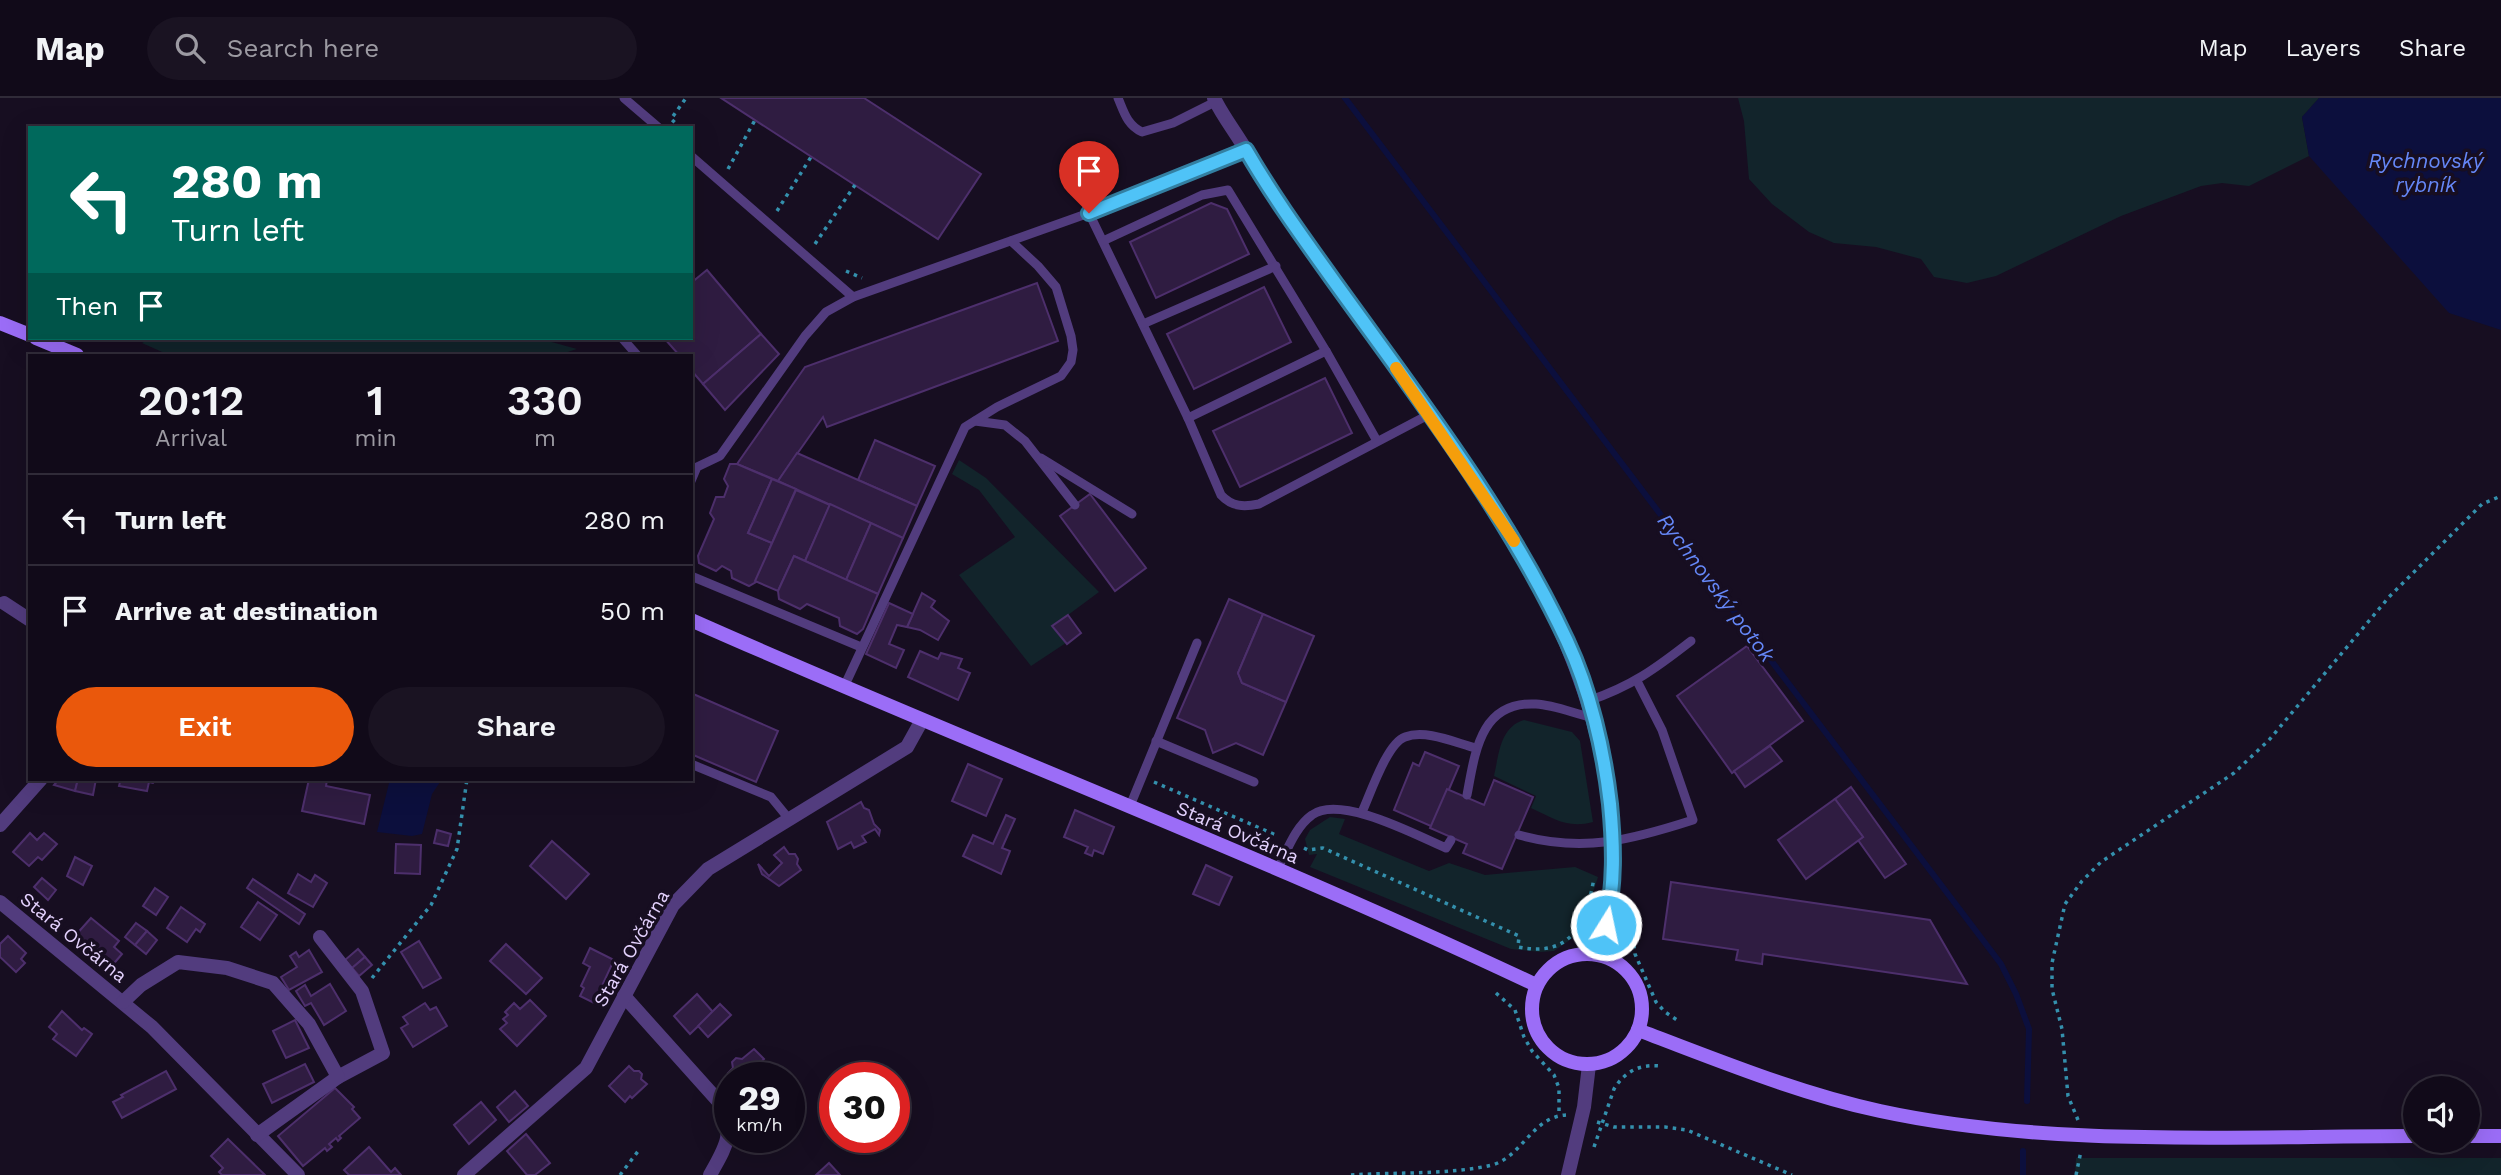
<!DOCTYPE html>
<html lang="en">
<head>
<meta charset="utf-8">
<style>
	:root { --surface:#110a19; --page:#1a1322; --text:#f1f3f6; --muted:#9c9aa2; --line:#302b38; --accent:#ea580c }
	body { margin:0; font-family:"Work Sans",sans-serif; background:var(--page); color:var(--text); height:100vh; display:flex; flex-direction:column; font-size:26px; white-space:nowrap }
	* { box-sizing:border-box; margin:0 }
	p { font-size:23px; color:var(--muted) }
	.icon { flex:none; width:38px; height:38px; fill:none; stroke:currentColor; stroke-width:2; stroke-linecap:round; stroke-linejoin:round }
	.map { position:relative; flex:1; overflow:hidden }
	.details { position:absolute; left:28px; top:256px; width:665px; height:427px; display:flex; flex-direction:column; background:var(--surface); border-radius:0px; box-shadow:0 7px 28px #0002,0 0 0 2px var(--line) }
	.details>* { flex:none }
	.guide { position:absolute; left:28px; top:28px; width:665px; height:214px; border-radius:0px; box-shadow:0 7px 28px #0002,0 0 0 2px var(--line); background:#00695c; color:#fff; overflow:hidden }
	.tools { position:absolute; left:2403px; top:978px; display:grid; gap:14px }
	.tools a { display:grid; place-items:center; width:77px; height:77px; border-radius:50%; background:var(--surface); box-shadow:0 7px 28px #0002,0 0 0 2px var(--line); font-size:35px }
	.speed { position:absolute; left:714px; top:964px; display:flex; gap:14px; font-size:35px; font-weight:700; text-align:center }
	.speed>* { display:grid; place-content:center; width:91px; height:91px; border-radius:50%; background:var(--surface); box-shadow:0 7px 28px #0002,0 0 0 2px var(--line); line-height:1 }
	.speed small { font-size:18px; font-weight:400 }
	.speed .limit { border:10px solid #d22; background:#fff; color:#111 }
	.pin { position:absolute; display:grid; place-items:center; width:60px; height:60px; color:#fff; margin:-72px -30px; border-radius:50% 50% 50% 0; rotate:-45deg; box-shadow:0 0 7px #0007 }
	.pin .icon { rotate:45deg }
	.me { position:absolute; width:77px; margin:-38px; rotate:10deg; stroke-linejoin:round; filter:drop-shadow(0 0 5px #0008) }
	.turn { display:flex; align-items:center; gap:24px; height:147px; padding:0 28px; font-size:32px }
	.turn .icon { width:91px; height:91px; stroke-width:2.5 }
	.turn b { display:block; font-size:49px; line-height:60px }
	.then { display:flex; align-items:center; height:66px; padding:0 28px; background:#0003; gap:14px; font-size:26px }
	.eta { display:flex; justify-content:space-evenly; align-items:center; height:119px; text-align:center }
	.eta b { font-size:42px; font-weight:600; line-height:49px }
	.cta { display:flex; gap:14px; margin-top:auto; padding:14px 28px }
	.cta a { flex:1; height:80px; border-radius:42px; background:var(--accent); color:#fff; font-size:28px; font-weight:600; line-height:80px; text-align:center }
	.cta a+a { background:var(--page); color:var(--text) }
	ul { padding:0; list-style:none }
	li { display:flex; align-items:center; gap:21px; height:91px; padding:0 28px; border-top:2px solid var(--line) }
	li div { flex:1 }
	li b { display:block; font-size:26px }
	li em { font-style:normal }
	header { display:flex; align-items:center; gap:42px; box-sizing:border-box; height:98px; padding:0 35px; background:var(--surface); border-bottom:2px solid var(--line) }
	header strong { font-size:33px }
	nav { display:flex; gap:38px; margin-inline-start:auto; font-size:24px }
	.search { width:490px; height:63px; background:var(--page); display:flex; align-items:center; gap:18px; box-sizing:border-box; padding:0 24px; border-radius:38px; color:var(--muted); font-size:26px }
	.map>svg:first-child { display:block }
	.green { fill:#12242b }
	.water { fill:#0c0f3d }
	.lines { fill:none; stroke-linecap:round; stroke-linejoin:round }
	.stream { stroke:#0c0f3d; stroke-width:6 }
	.building { fill:#2f1c41; stroke:#4d2f6c; stroke-width:2 }
	.path { stroke:#3490ad; stroke-width:3.5; stroke-dasharray:3.5 5; stroke-linecap:butt }
	.lane { stroke:#523c7e; stroke-width:9 }
	.street { stroke:#523c7e; stroke-width:14 }
	.secondary { stroke:#9b6df7; stroke-width:14 }
	.route-casing { stroke:#337fa1; stroke-width:18 }
	.route { stroke:#4fc3f7; stroke-width:12 }
	.slow { stroke:#f59e0b; stroke-width:12 }
	.labels { text-anchor:middle; stroke-width:7; stroke-linejoin:round; paint-order:stroke }
	.street-label { font-size:19px; fill:#e3d1fd; stroke:#170e21 }
	.water-label { font-size:21px; font-style:italic; fill:#6587f7; stroke:#170e21 }
</style>
</head>
<body>
<header>
<strong>Map</strong>
<div class="search"><svg class="icon" aria-label="search" viewBox="0 0 24 24"><circle cx="10" cy="10" r="6"/><path d="M15 15l6 6"/></svg>Search here</div>
<nav><a>Map</a><a>Layers</a><a>Share</a></nav>
</header>
<div class="map">
<svg width="2501" height="1077" viewBox="0 0 2501 1077">
	<rect width="100%" height="100%" fill="#170e21"/>
	<g class="green">
		<path d="M1738,0H2319L2302,19L2309,58L2249,88L2222,85L2201,88L2121,118L1996,178L1967,185L1934,179L1921,161L1876,149L1834,145L1809,134L1772,106L1749,81L1744,23Z"/>
		<path d="M151,240H537L577,251L558,257H169L142,245Z"/>
		<path d="M959,362L986,380L1099,494L1068,517L1081,535L1031,568L959,477L1015,439L979,392L952,376Z"/>
		<path d="M1524,622L1572,634L1580,643L1593,724C1567,731 1553,720 1531,710L1536,698L1494,678C1499,656 1500,629 1524,622Z"/>
		<path d="M1330,719L1345,721L1339,736L1429,773L1449,765L1485,777L1575,769L1598,779L1580,835L1554,853L1540,854L1511,851L1310,769L1317,756L1309,757L1305,741L1310,732Z"/>
		<path d="M2076,1060H2501V1077H2075Z"/>
	</g>
	<g class="water">
		<path d="M2319,0H2501V232L2449,215L2309,58L2302,19Z"/>
		<path d="M390,681H442L432,696L422,736L412,738L377,734Z"/>
	</g>
	<g class="lines">
		<g class="stream">
			<path d="M1345,0L2001,866L2016,896L2029,931L2027,1003"/>
			<path d="M2023,1077V1053"/>
		</g>
	</g>
	<g class="building">
		<path d="M721,0H864L981,76L938,141Z"/>
		<path d="M1211,105L1227,111L1249,156L1156,200L1130,144Z"/>
		<path d="M707,172L761,236L703,286L691,272V257H679L664,240H691V185Z"/>
		<path d="M1037,185L1058,243L827,329L823,319L778,383L737,366L805,269Z"/>
		<path d="M1264,189L1291,244L1194,291L1167,236Z"/>
		<path d="M761,236L779,256L725,312L703,286Z"/>
		<path d="M1325,280L1352,335L1240,389L1213,333Z"/>
		<path d="M875,342L935,368L917,408L858,382Z"/>
		<path d="M797,355L917,408L903,440L778,383Z"/>
		<path d="M730,366H737L772,381L748,435L772,445L756,484L749,488L732,480L731,473L722,468L716,473L699,465L698,458L714,421L710,415L716,399H724L728,388L724,381Z"/>
		<path d="M772,381L796,391L772,445L748,435Z"/>
		<path d="M796,392L830,407L805,463L794,458L778,493L755,483Z"/>
		<path d="M1090,396L1146,470L1115,493L1060,418Z"/>
		<path d="M830,406L871,425L846,482L805,463Z"/>
		<path d="M871,425L903,440L878,496L846,482Z"/>
		<path d="M794,458L878,496L863,531L857,536L840,528L839,520L807,506L800,511L779,501L778,493Z"/>
		<path d="M922,495L935,503L931,509L949,523L938,542L920,532L907,529Z"/>
		<path d="M1229,501L1263,516L1238,575L1242,585L1286,604L1263,657L1236,645L1213,655L1205,632L1177,620Z"/>
		<path d="M889,505L913,516L907,529L897,527L889,546L904,552L896,570L866,556Z"/>
		<path d="M1263,516L1314,538L1286,604L1242,585L1238,575Z"/>
		<path d="M1068,517L1081,535L1067,546L1052,528Z"/>
		<path d="M1747,548L1803,623L1732,675L1677,598Z"/>
		<path d="M920,553L938,561L941,555L962,561L958,570L970,575L958,602L908,579Z"/>
		<path d="M691,595L778,633L756,684L691,656Z"/>
		<path d="M1770,648L1782,663L1745,689L1734,673Z"/>
		<path d="M1425,654L1459,668L1433,729L1394,712L1413,665L1419,668Z"/>
		<path d="M968,666L1002,681L986,718L952,703Z"/>
		<path d="M59,681H78L75,693L54,687Z"/>
		<path d="M78,681H96L93,697L75,693Z"/>
		<path d="M113,681H157L153,685L149,684L147,693L119,688L120,684Z"/>
		<path d="M309,681L327,682L326,688L370,697L364,726L302,713Z"/>
		<path d="M1494,682L1533,699L1502,771L1463,755L1467,746L1430,730L1447,691L1484,707Z"/>
		<path d="M1851,689L1906,766L1885,780L1858,742L1863,739L1835,701Z"/>
		<path d="M1835,701L1863,739L1806,781L1778,742Z"/>
		<path d="M861,704L864,710L869,712L874,726L880,732L879,737L875,731L862,738L866,744L854,750L851,744L838,751L827,724Z"/>
		<path d="M1075,712L1114,729L1103,756L1094,752L1092,758L1085,755L1088,749L1064,739Z"/>
		<path d="M1006,717L1015,721L1002,750L1010,753L1001,776L963,758L973,737L993,746Z"/>
		<path d="M437,732L451,736L448,748L434,745Z"/>
		<path d="M30,735L37,742L44,735L57,746L42,762L38,759L29,768L13,754Z"/>
		<path d="M552,743L589,776L566,801L530,768Z"/>
		<path d="M396,746L421,747L420,776L395,775Z"/>
		<path d="M784,749L789,756H795L798,761L797,766L801,772L779,788L762,776L758,766L769,778L782,765L774,757Z"/>
		<path d="M75,759L92,768L83,787L67,778Z"/>
		<path d="M1206,767L1232,779L1219,807L1193,796Z"/>
		<path d="M298,776L311,784L315,777L327,785L313,809L288,795Z"/>
		<path d="M42,780L56,792L48,802L34,789Z"/>
		<path d="M253,781L305,816L299,826L247,790Z"/>
		<path d="M1671,784L1930,822L1967,886L1763,856L1762,866L1736,862L1738,852L1663,841Z"/>
		<path d="M155,790L168,799L156,817L143,808Z"/>
		<path d="M258,804L277,817L260,842L241,829Z"/>
		<path d="M181,809L205,826L200,834L196,831L187,844L167,830Z"/>
		<path d="M91,820L119,843L114,849L122,856L110,870L74,839Z"/>
		<path d="M136,825L147,833L135,847L125,839Z"/>
		<path d="M147,833L157,842L146,856L135,847Z"/>
		<path d="M8,838L26,855L21,861L25,865L16,874L0,859V846Z"/>
		<path d="M419,843L441,880L423,890L401,854Z"/>
		<path d="M506,846L542,880L526,896L490,863Z"/>
		<path d="M590,850L614,862L594,905L580,898L584,890L581,888L590,869L583,865Z"/>
		<path d="M358,851L365,859L352,870L345,862Z"/>
		<path d="M309,852L322,874L289,892L281,879L297,869L290,858L296,854L299,859Z"/>
		<path d="M365,859L372,867L359,878L352,870Z"/>
		<path d="M330,886L346,913L324,927L311,905L305,908L296,893L305,887L311,898Z"/>
		<path d="M697,896L713,914L690,936L674,918Z"/>
		<path d="M530,902L546,918L517,948L500,931L507,925L503,921L508,917L505,914L514,905L520,911Z"/>
		<path d="M425,905L430,912L436,909L447,928L413,949L401,930L408,926L403,919Z"/>
		<path d="M720,906L731,917L708,939L698,928Z"/>
		<path d="M62,913L82,932L84,930L92,936L76,958L53,941L57,936L49,929Z"/>
		<path d="M295,922L309,950L286,960L273,933Z"/>
		<path d="M754,951L764,961L758,967L767,976L770,973L777,980H732L728,975L733,970L732,964L736,960L742,961Z"/>
		<path d="M305,966L314,984L272,1005L263,986Z"/>
		<path d="M629,968L634,973H639L642,976L641,981L647,986L632,1000L630,998L625,1004L609,988Z"/>
		<path d="M166,973L176,991L122,1020L113,1004L123,999L121,997Z"/>
		<path d="M335,990L354,1009L352,1011L360,1020L339,1038L341,1040L338,1043L336,1040L329,1046L332,1049L327,1053L325,1050L303,1068L278,1038Z"/>
		<path d="M515,993L528,1008L509,1024L497,1009Z"/>
		<path d="M481,1004L496,1022L469,1046L454,1027Z"/>
		<path d="M526,1036L550,1065L535,1077H527L507,1053Z"/>
		<path d="M228,1041L265,1077H222L219,1074L223,1070L211,1058Z"/>
		<path d="M369,1049L391,1074L395,1070L401,1077H349L344,1072Z"/>
		<path d="M829,1065L840,1077H816Z"/>
	</g>
	<g class="lines">
		<g class="path">
			<path d="M681,30L671,21L686,0"/>
			<path d="M728,71L755,22"/>
			<path d="M777,113L811,59"/>
			<path d="M815,146L855,87"/>
			<path d="M846,173L862,180"/>
			<path d="M1154,684L1278,738"/>
			<path d="M1304,750L1308,752L1323,750L1519,838L1518,849C1571,860 1586,826 1594,780"/>
			<path d="M1632,830L1635,856L1656,904L1665,914L1677,922"/>
			<path d="M372,880L431,807L457,751L467,681"/>
			<path d="M1496,895L1515,912L1524,939L1532,953L1554,977L1559,990V1017"/>
			<path d="M2078,1022L2068,998L2062,931L2052,891V865L2065,806L2082,783L2101,764L2234,675L2269,642L2389,499L2482,406L2501,398"/>
			<path d="M1597,1024L1614,1029H1665L1687,1032L1792,1077"/>
			<path d="M1594,1049L1614,991C1625,973 1640,966 1660,968"/>
			<path d="M620,1077L639,1052"/>
			<path d="M1351,1077C1396,1074 1449,1077 1492,1067C1523,1058 1532,1019 1566,1017"/>
			<path d="M2076,1077L2081,1053"/>
		</g>
		<g class="lane">
			<path d="M624,0L659,30"/>
			<path d="M1118,0C1124,14 1127,27 1142,34L1173,25L1215,4"/>
			<path d="M691,58L853,199"/>
			<path d="M1089,115L1188,320L1221,397C1232,409 1244,409 1259,406L1430,316"/>
			<path d="M1103,143L1202,97L1228,92L1326,253L1377,343"/>
			<path d="M1143,226L1276,168"/>
			<path d="M622,240L637,257"/>
			<path d="M1188,320L1326,253"/>
			<path d="M975,323L1005,327L1025,343L1075,407"/>
			<path d="M1041,360L1132,416"/>
			<path d="M691,383L697,369L720,358L805,238L826,214L853,199L1089,115L1246,52"/>
			<path d="M691,478L861,549"/>
			<path d="M844,589L965,329L997,309L1061,278L1071,264L1073,252L1071,238L1056,189L1038,168L1011,143"/>
			<path d="M1588,603C1632,588 1655,571 1691,543"/>
			<path d="M1156,643L1254,684"/>
			<path d="M691,666L771,699L789,721"/>
			<path d="M1467,697C1475,655 1480,603 1536,606C1555,607 1575,616 1594,620"/>
			<path d="M1130,708L1197,545"/>
			<path d="M1362,714C1370,697 1387,645 1405,639C1426,631 1456,645 1476,650"/>
			<path d="M1519,737C1583,755 1631,742 1693,722L1662,632L1637,583"/>
			<path d="M1277,772C1287,753 1295,729 1312,717C1340,696 1418,738 1446,750L1451,742"/>
		</g>
		<g class="street">
			<path d="M1214,0C1223,19 1237,36 1247,54C1370,264 1581,453 1609,705C1612,730 1615,755 1613,779C1612,806 1605,832 1599,857"/>
			<path d="M4,505L30,522"/>
			<path d="M0,727L41,681"/>
			<path d="M0,804L152,929L298,1077"/>
			<path d="M320,839L362,893L383,955L338,979"/>
			<path d="M624,898L720,1005C735,1037 726,1048 710,1077"/>
			<path d="M123,904L141,887L178,864L227,870L273,885L309,926L338,979L257,1037"/>
			<path d="M464,1077L586,970L673,807L708,771L907,649L922,622"/>
			<path d="M1568,1077L1584,1009L1589,967"/>
		</g>
		<g class="secondary">
			<path d="M0,225L30,237"/>
			<path d="M36,240L77,257"/>
			<path d="M691,522C972,647 1259,756 1536,887"/>
			<circle cx="1587" cy="911" r="55"/>
			<path d="M1638,932C1718,962 1797,995 1880,1013C2051,1050 2240,1038 2415,1038"/>
			<path d="M2468,1038H2501"/>
		</g>
	</g>
	<g class="lines">
		<defs>
			<path id="route" d="M1089,115L1246,52C1272,97 1301,137 1331,179C1415,296 1506,412 1567,543C1590,592 1604,653 1610,706C1614,748 1615,786 1606,827"/>
		</defs>
		<use href="#route" class="route-casing"/>
		<use href="#route" class="route"/>
		<path class="slow" d="M1396,270L1514,443"/>
	</g>
	<g class="labels">
		<g class="street-label">
			<text transform="translate(1238 734) rotate(23)" y="7">Stará Ovčárna</text>
			<text transform="translate(74 839) rotate(39)" y="7">Stará Ovčárna</text>
			<text transform="translate(631 850) rotate(-60)" y="7">Stará Ovčárna</text>
		</g>
		<g class="water-label">
			<text x="2426" y="70">Rychnovský<tspan x="2426" dy="24">rybník</tspan></text>
			<text transform="translate(1716 490) rotate(53)" y="7">Rychnovský potok</text>
		</g>
	</g>
</svg>
<div class="tools">
<a><svg class="icon" aria-label="sound" viewBox="0 0 24 24"><path d="M4 9h4l5-4v14l-5-4H4zM17 9q2 3 0 6"/></svg></a>
</div>
<div class="speed"><div>29<small>km/h</small></div><div class="limit">30</div></div>
<div class="pin" style="left:1089px;top:115px;background:#d93025"><svg class="icon" aria-label="arrive" viewBox="0 0 24 24"><path d="M6 21V4h12l-3 4 3 4H6"/></svg></div>
<svg class="me" style="left:1606px;top:827px" viewBox="-20 -20 40 40"><circle r="17" fill="#4fc3f7" stroke="#fff" stroke-width="3"/><path d="M0-11L8 9 0 5-8 9z" fill="#fff"/></svg>
<div class="guide">
<div class="turn"><svg class="icon" aria-label="left" viewBox="0 0 24 24"><path d="M17 20v-9H6M10 6l-5 5 5 5"/></svg><div><b>280 m</b>Turn left</div></div>
<div class="then">Then<svg class="icon" aria-label="arrive" viewBox="0 0 24 24"><path d="M6 21V4h12l-3 4 3 4H6"/></svg></div>
</div>
<section class="details">
<div class="eta">
<div><b>20:12</b><p>Arrival</p></div>
<div><b>1</b><p>min</p></div>
<div><b>330</b><p>m</p></div>
</div>
<ul>
<li><svg class="icon" aria-label="left" viewBox="0 0 24 24"><path d="M17 20v-9H6M10 6l-5 5 5 5"/></svg><div><b>Turn left</b></div><em>280 m</em></li>
<li><svg class="icon" aria-label="arrive" viewBox="0 0 24 24"><path d="M6 21V4h12l-3 4 3 4H6"/></svg><div><b>Arrive at destination</b></div><em>50 m</em></li>
</ul>
<div class="cta"><a>Exit</a><a>Share</a></div>
</section>
</div>
</body>
</html>
